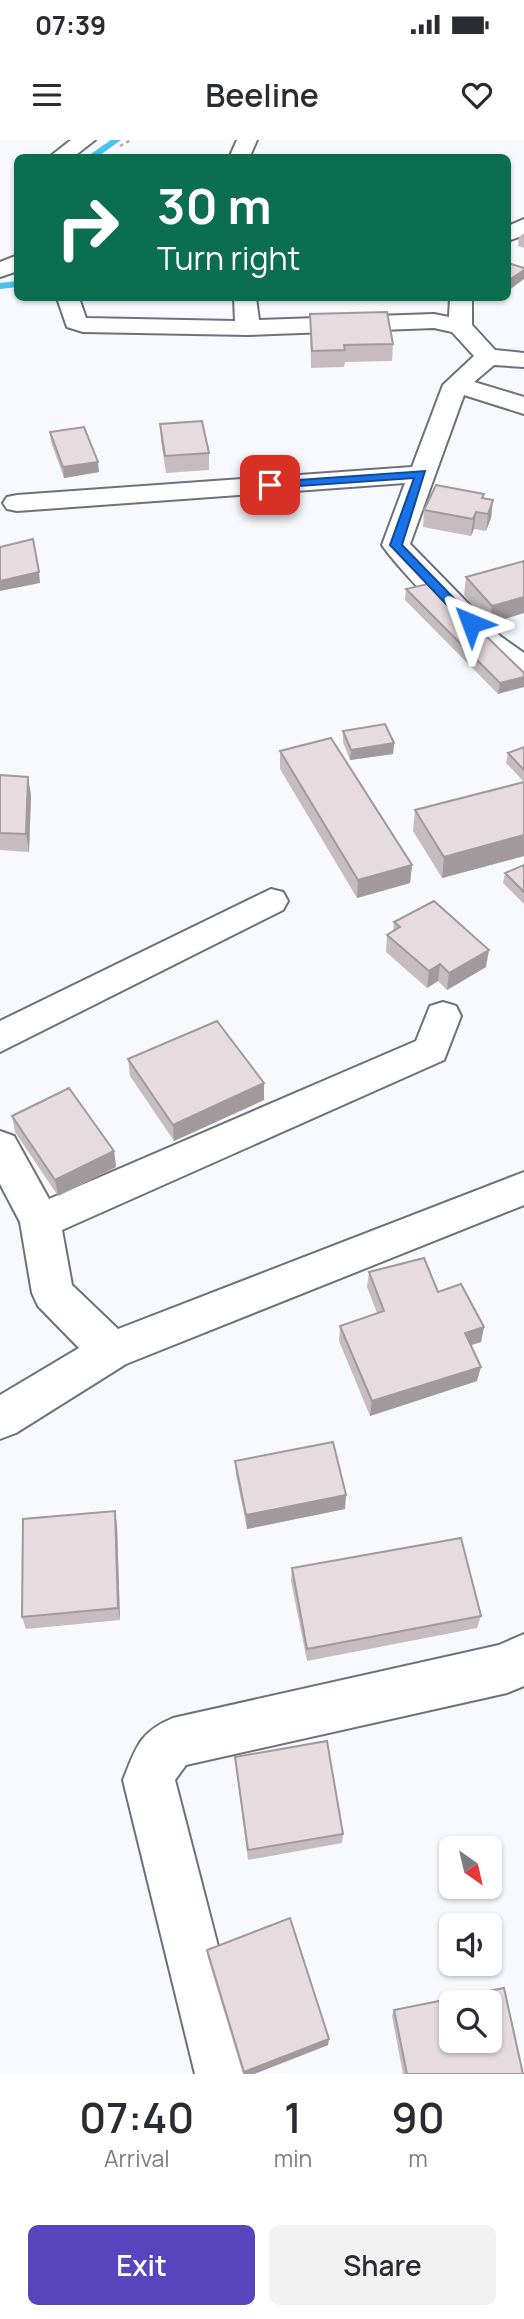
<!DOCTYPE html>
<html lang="en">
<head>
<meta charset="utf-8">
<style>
	:root { --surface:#fff; --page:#f2f2f3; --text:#2b2b33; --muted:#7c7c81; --accent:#5845bd }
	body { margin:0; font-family:Manrope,sans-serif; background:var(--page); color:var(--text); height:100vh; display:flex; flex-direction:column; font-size:26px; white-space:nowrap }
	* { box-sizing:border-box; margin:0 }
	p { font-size:23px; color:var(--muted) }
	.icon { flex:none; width:38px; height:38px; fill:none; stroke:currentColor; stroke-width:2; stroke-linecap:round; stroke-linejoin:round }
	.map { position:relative; height:1934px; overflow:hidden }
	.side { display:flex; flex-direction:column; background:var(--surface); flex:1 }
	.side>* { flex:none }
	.hud { position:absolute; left:14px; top:14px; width:497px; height:147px; border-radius:10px; box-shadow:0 2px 5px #0004; background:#0b6e4f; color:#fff; overflow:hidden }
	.needle { width:46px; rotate:146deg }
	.buttons { position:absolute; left:439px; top:1696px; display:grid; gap:14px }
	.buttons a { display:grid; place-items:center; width:63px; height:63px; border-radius:10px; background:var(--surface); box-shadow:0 2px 5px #0004; font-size:35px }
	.pin { position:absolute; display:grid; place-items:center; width:60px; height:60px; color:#fff; margin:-30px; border-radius:14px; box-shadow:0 4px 10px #0006 }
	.me { position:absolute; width:77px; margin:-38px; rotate:316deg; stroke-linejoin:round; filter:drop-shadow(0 0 5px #0008) }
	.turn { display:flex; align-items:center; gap:24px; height:147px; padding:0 28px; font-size:32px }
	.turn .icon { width:91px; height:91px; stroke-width:2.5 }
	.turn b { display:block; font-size:49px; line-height:60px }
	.eta { display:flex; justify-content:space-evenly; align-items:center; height:119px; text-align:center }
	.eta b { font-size:42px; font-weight:600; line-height:49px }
	.cta { display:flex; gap:14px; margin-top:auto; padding:14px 28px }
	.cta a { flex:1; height:80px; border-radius:10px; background:var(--accent); color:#fff; font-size:28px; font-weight:600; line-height:80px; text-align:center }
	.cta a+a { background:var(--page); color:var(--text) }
	.status { display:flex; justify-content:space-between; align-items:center; height:49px; padding:0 35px; background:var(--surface); direction:ltr }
	.status svg { height:19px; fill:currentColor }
	header { display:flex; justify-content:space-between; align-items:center; height:91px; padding:0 28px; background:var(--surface); font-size:32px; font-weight:600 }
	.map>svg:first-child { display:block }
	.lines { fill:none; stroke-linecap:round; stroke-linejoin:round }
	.stream { fill:#48c3ec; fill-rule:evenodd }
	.minor-casing { stroke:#6d7179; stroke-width:4 }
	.path { stroke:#abadb2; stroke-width:2.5; stroke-dasharray:3.5 3.5; stroke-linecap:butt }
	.minor { fill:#fff; fill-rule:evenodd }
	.wall { fill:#c6bcc0 }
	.shaded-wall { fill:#a1999c }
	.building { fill:#e6dbdf; stroke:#a1999c; stroke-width:2; fill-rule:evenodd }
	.route { fill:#1a73e8; stroke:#114b97; stroke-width:2 }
</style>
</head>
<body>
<div class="status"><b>07:39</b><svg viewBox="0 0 49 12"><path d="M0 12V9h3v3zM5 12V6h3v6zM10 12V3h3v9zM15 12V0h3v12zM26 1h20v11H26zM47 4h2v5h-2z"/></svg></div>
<header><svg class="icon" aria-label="menu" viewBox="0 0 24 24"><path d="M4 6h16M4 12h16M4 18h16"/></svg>Beeline<svg class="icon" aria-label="heart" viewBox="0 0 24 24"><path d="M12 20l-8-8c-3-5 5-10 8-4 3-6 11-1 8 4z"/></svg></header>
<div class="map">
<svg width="524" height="1934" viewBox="0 0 524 1934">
	<rect width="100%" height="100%" fill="#f7f9ff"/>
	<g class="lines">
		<g class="stream">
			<path d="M111,0H121L96,18H85Z"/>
			<path d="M18,141V147L0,149V143Z"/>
		</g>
		<defs>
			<g id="minor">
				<path d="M71,0H95L72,18H48Z"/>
				<path d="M237,0H257L249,18H229Z"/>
				<path d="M524,79V95L508,101V86Z"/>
				<path d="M18,115V131L0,137V122Z"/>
				<path d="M57,158H79L86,178L235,181L234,158H256L259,180L434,174L449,177L450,158H472V185L495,210L524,213V227L494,225L474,242L524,257V274L464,255L410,404L500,496L524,513V536C491,528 403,435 382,405L405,343L17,371L7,369L3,363L7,357L17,355L412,327L443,245L474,216L452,192L434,188L248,195L83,192L67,187Z"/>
				<path d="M271,749L283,752L288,761L283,770L0,912V881Z"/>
				<path d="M443,862L456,866L461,876L444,920L62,1090L72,1145L118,1189L524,1032V1065L126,1224L16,1293L0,1299V1255L79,1208L38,1166L32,1153L20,1082L0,1044V991L14,996L49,1059L416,901L430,866Z"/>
				<path d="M524,1494V1546L507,1553L186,1625L175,1640L251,1934H195L123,1640C136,1608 139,1592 173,1578L499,1505Z"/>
			</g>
		</defs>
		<use href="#minor" class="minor-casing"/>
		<path class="path" d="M120,6L131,0"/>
		<use href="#minor" class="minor"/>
	</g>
	<g class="wall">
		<path d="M524,93V108L518,106L519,97Z"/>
		<path d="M310,174L393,204L392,221L345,222L344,227L311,228Z"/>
		<path d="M160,284L209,313V330L166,333L161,301Z"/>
		<path d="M50,292L99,332L64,338L51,302Z"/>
		<path d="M484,354L483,359L493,360L491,378L486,391L474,389L471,396L423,387L424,370Z"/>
		<path d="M524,421L489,484L464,455L466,437Z"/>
		<path d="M406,449L524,533L498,554L405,460Z"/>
		<path d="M343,591L394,603L393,614L350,620L343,602Z"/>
		<path d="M524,607V716L442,738L413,691L415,670L524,642L506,623L508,613Z"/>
		<path d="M280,611L412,725L410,743L357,758L280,629Z"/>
		<path d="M0,635L31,655L29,712L0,710Z"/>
		<path d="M524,725V764L503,743L505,733Z"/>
		<path d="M394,782L486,827L447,850L438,841L427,848L386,812L387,795L393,792Z"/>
		<path d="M128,919L264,960L174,1001L130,936Z"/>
		<path d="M12,976L114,1011L116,1027L58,1056L15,992Z"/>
		<path d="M369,1132L438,1152L484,1187L481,1202L471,1205L477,1241L370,1276L339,1201L340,1186L377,1173L367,1147Z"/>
		<path d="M235,1321L345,1369L247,1389L236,1335Z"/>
		<path d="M117,1385L120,1480L26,1489L22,1477Z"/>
		<path d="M292,1428L481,1476L477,1488L307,1521L291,1441Z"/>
		<path d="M235,1617L343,1694L342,1703L248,1720Z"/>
		<path d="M207,1810L328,1905L254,1934H243L208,1818Z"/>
		<path d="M394,1870L523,1934H403L392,1876Z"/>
	</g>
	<g class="shaded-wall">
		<path d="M524,130V139L508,151V141Z"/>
		<path d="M98,322L99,332L64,338L63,327Z"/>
		<path d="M493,360L491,378L486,391L488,374Z"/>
		<path d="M476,372L474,389L471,396L473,379Z"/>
		<path d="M39,432L40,443L0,451V441Z"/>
		<path d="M524,457V473L489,484L492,466Z"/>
		<path d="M524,537V547L498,554L500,543Z"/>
		<path d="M394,603L393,614L350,620L351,610Z"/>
		<path d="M28,637L31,655L29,712L26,694Z"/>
		<path d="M524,695V716L442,738L444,717Z"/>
		<path d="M412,725L410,743L357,758L358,740Z"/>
		<path d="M489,810L486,827L447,850L449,833Z"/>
		<path d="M440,824L438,841L427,848L429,831Z"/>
		<path d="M264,943V960L174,1001L173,985Z"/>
		<path d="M114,1011L116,1027L58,1056L55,1040Z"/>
		<path d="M484,1187L481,1202L462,1208L465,1193Z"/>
		<path d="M481,1227L477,1241L370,1276L372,1261Z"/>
		<path d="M346,1355L345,1369L247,1389L246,1375Z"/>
		<path d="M115,1371L117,1385L120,1480L118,1468Z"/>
		<path d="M329,1899L328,1905L254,1934H244V1932Z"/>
	</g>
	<g class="building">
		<path d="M508,123L524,128V130L508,141Z"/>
		<path d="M387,172L393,204L344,205L345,210L312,211L310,174Z"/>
		<path d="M202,281L209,313L165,316L160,284Z"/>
		<path d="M84,287L98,322L63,327L50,292Z"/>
		<path d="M436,345L484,354L482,358L493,360L488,374L476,372L473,379L424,370Z"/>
		<path d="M33,399L39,432L0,441V407Z"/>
		<path d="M524,421V457L492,466L466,437Z"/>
		<path d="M432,443L524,533V537L500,543L406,449Z"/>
		<path d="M385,584L394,603L351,610L343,591Z"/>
		<path d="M331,598L412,725L358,740L280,611Z"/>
		<path d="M524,607V630L508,613Z"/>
		<path d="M0,635L28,637L26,694L0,693Z"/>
		<path d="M524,642V695L444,717L415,670Z"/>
		<path d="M524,725V752L505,733Z"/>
		<path d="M434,761L489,810L449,833L440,824L429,831L387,795L400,787L394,782Z"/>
		<path d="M217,881L264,943L173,985L128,919Z"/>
		<path d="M69,948L114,1011L55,1040L12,976Z"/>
		<path d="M424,1118L438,1152L461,1144L484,1187L465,1193L481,1227L372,1261L340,1186L384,1171L369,1132Z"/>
		<path d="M333,1302L346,1355L246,1375L235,1321Z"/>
		<path d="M115,1371L118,1468L22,1477L23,1379Z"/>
		<path d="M461,1398L481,1476L307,1509L292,1428Z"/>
		<path d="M327,1601L343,1694L248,1710L235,1617Z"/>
		<path d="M290,1778L329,1899L244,1932L207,1810Z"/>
		<path d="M504,1848L523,1934H407L394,1870ZM452,1862H490V1900H452Z"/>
	</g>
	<path class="route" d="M425,331L402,405L475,480V485H466L390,405L414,338L270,348L264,345L270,342Z"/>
</svg>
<div class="buttons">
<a><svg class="needle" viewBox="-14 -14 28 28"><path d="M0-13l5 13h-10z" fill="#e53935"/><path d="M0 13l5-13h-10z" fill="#7c7c81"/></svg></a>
<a><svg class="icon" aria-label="sound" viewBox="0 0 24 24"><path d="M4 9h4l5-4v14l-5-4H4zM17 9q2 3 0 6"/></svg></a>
<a><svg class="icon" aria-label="search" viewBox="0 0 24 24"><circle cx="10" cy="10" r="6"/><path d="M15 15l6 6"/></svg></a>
</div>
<div class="pin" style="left:270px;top:345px;background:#d93025"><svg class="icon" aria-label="arrive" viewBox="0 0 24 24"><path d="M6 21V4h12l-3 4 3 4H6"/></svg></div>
<svg class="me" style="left:471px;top:483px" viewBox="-20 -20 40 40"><path d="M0-17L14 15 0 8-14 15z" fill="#1a73e8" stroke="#fff" stroke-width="4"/></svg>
<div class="hud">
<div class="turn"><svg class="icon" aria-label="right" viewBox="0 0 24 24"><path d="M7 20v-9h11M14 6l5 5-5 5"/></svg><div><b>30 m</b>Turn right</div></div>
</div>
</div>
<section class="side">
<div class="eta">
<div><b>07:40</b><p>Arrival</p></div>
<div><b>1</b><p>min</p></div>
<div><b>90</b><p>m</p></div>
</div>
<div class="cta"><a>Exit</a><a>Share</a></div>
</section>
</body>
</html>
